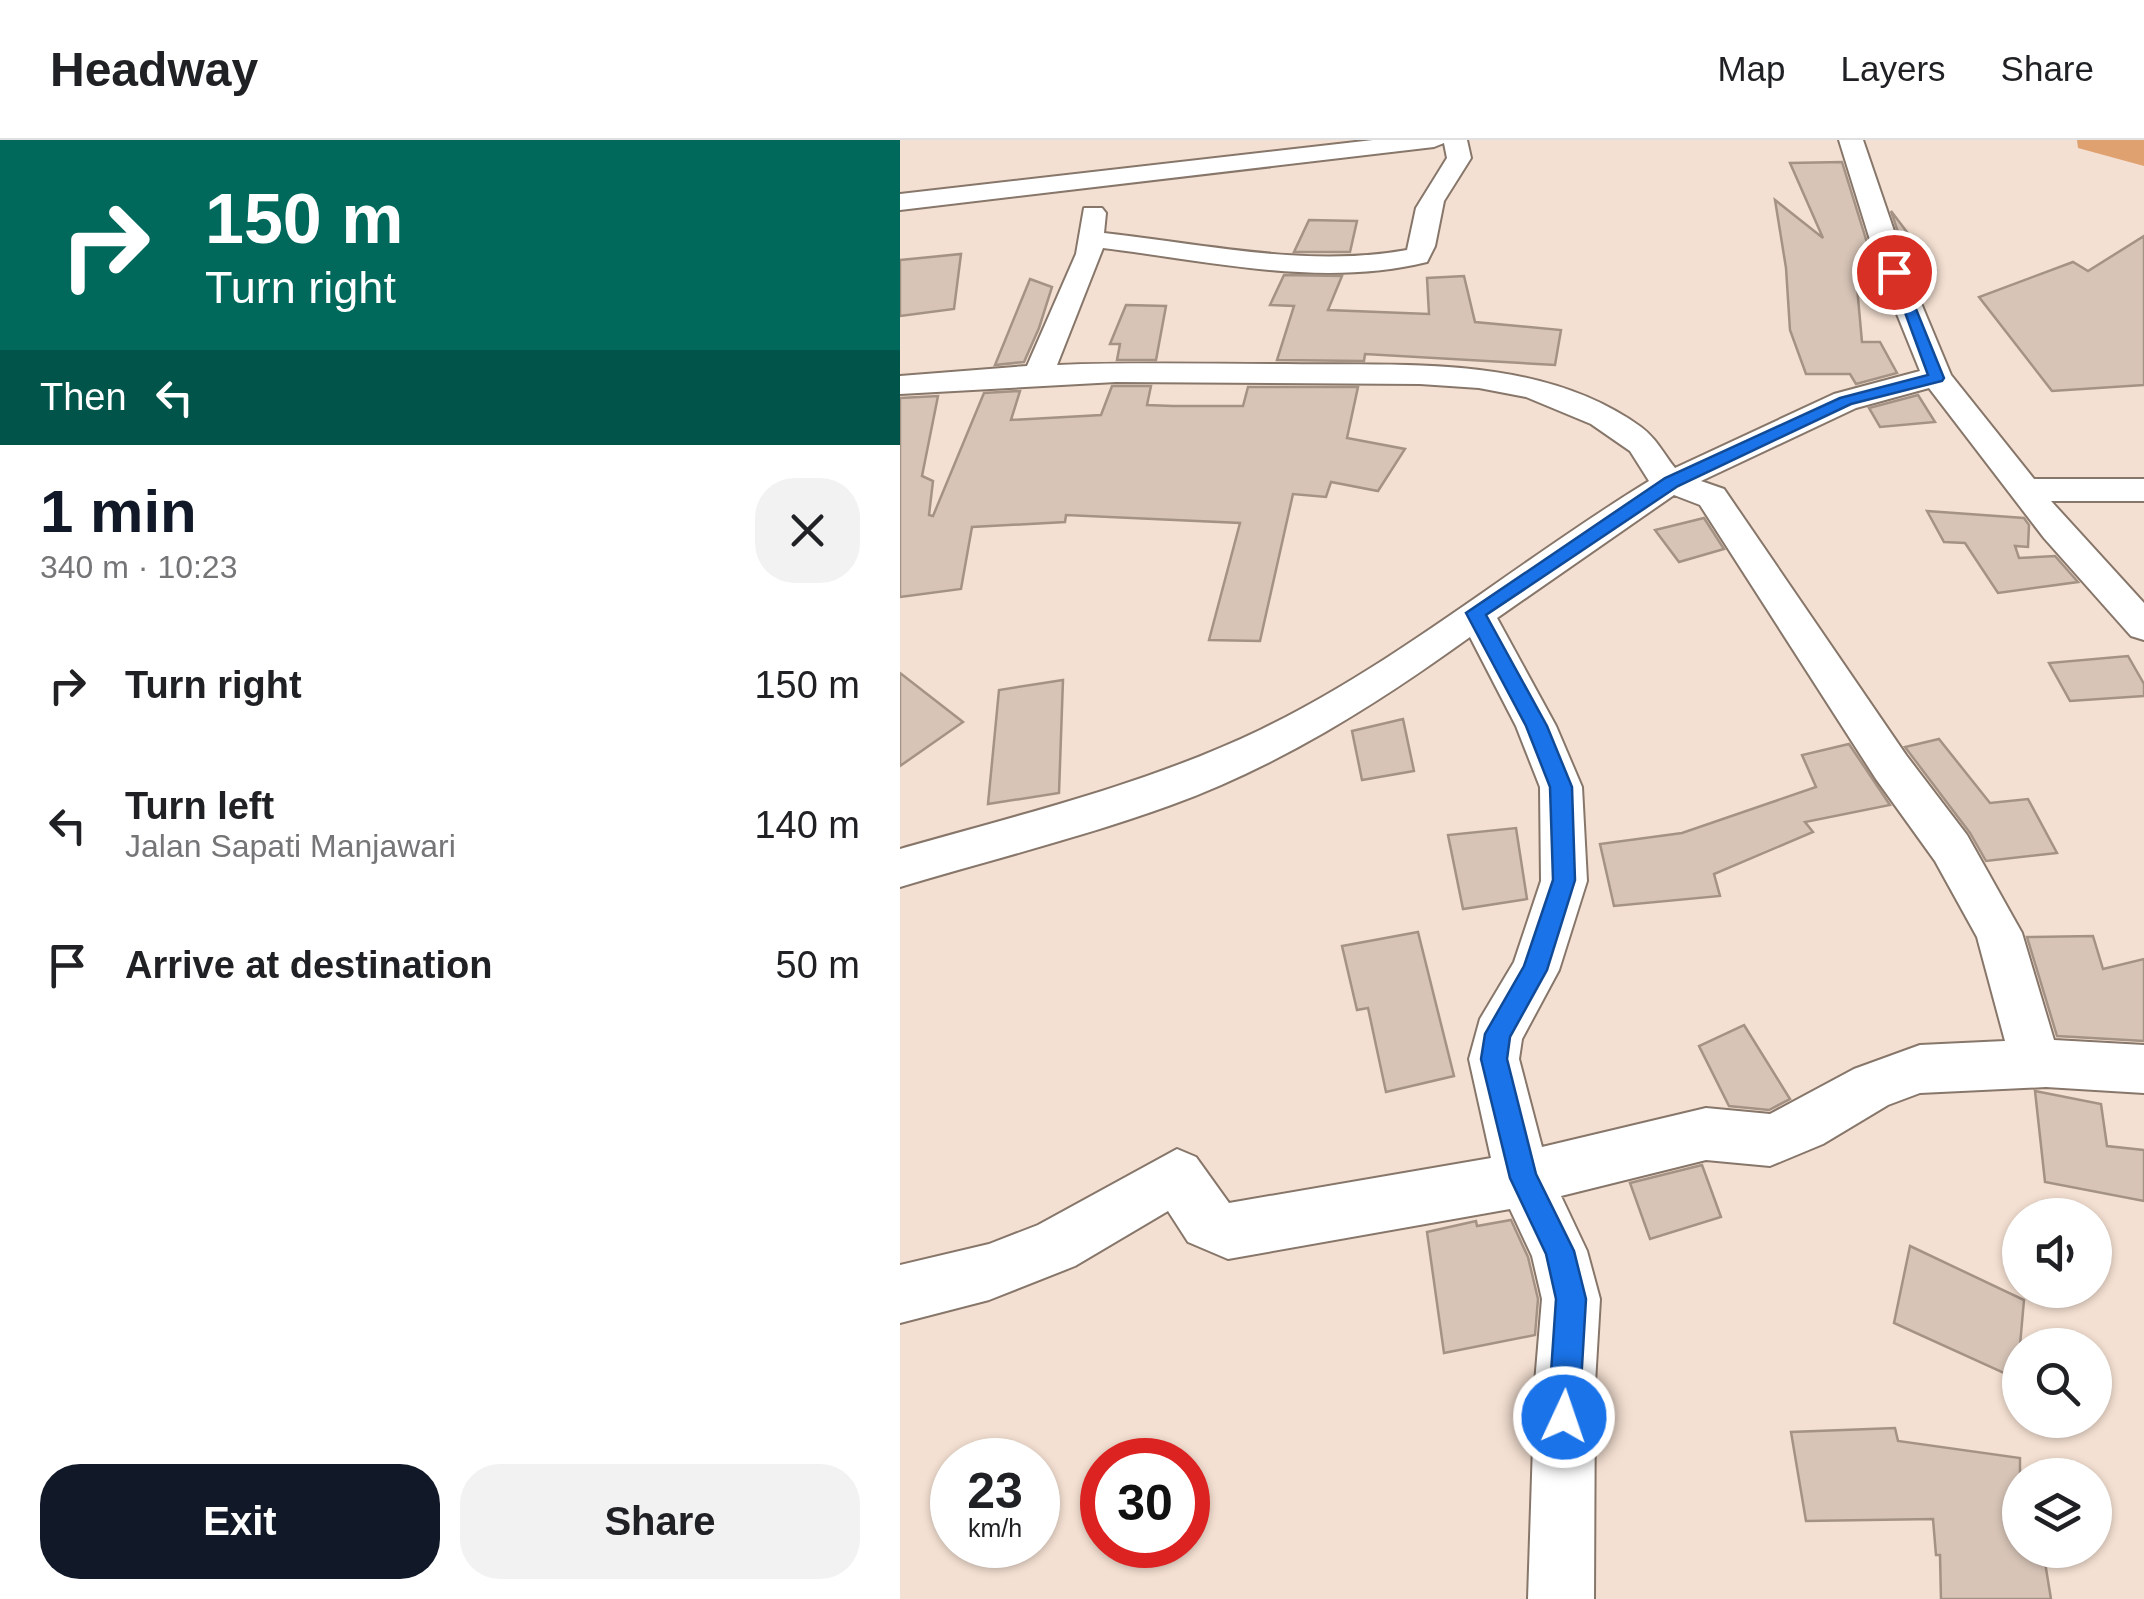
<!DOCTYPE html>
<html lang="en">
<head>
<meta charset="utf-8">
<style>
	:root { --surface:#fff; --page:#f2f2f2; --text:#202124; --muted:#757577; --line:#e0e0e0; --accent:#111827 }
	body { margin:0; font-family:Helvetica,sans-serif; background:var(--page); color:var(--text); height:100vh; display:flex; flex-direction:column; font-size:38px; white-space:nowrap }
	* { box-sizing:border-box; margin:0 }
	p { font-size:32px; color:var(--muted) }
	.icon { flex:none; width:55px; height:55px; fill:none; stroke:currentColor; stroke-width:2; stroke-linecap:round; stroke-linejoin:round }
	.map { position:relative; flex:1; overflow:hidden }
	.sheet { display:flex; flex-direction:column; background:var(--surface); width:900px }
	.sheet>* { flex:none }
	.banner { background:#00695c; color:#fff; overflow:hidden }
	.tools { position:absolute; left:1102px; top:1058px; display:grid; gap:20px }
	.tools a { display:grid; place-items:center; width:110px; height:110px; border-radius:50%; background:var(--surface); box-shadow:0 2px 8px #0004; font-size:50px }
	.speed { position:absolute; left:30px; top:1298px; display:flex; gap:20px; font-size:50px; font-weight:700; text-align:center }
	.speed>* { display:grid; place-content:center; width:130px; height:130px; border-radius:50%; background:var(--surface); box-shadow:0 2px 8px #0004; line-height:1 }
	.speed small { font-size:25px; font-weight:400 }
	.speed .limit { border:15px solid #d22; background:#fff; color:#111 }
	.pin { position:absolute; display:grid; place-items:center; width:85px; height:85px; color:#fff; margin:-42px; border:5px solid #fff; border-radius:50%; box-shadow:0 2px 10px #0007 }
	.me { position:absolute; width:110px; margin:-55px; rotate:3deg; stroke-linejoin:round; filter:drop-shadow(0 0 8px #0008) }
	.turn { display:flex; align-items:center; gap:35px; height:210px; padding:0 40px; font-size:45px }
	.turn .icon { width:130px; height:130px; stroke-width:2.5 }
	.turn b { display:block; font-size:70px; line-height:85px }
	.then { display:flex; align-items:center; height:95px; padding:0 40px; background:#0003; gap:20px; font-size:38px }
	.round { display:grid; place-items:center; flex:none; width:105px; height:105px; border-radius:40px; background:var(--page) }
	.head { display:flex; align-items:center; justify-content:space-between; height:170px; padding:0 40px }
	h1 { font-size:60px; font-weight:800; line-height:75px; color:var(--accent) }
	.button { display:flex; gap:20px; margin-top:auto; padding:20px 40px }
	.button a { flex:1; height:115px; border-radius:40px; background:var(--accent); color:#fff; font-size:40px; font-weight:800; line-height:115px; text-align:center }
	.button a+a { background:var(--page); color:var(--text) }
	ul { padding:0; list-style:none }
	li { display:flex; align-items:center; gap:30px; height:140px; padding:0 40px }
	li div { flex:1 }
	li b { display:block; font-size:38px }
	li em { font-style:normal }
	header { display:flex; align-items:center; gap:60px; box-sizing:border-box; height:140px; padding:0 50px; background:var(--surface); border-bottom:2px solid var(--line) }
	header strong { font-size:48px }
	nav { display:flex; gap:55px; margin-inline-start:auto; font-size:35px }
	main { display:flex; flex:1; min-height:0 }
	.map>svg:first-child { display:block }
	.water { fill:#dfa16f }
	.building { fill:#d7c4b7; stroke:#a49285; stroke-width:2.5 }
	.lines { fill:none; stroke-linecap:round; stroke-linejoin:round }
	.minor-casing { stroke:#87766a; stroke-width:4 }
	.minor { fill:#fff; fill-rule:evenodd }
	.route { fill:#1a73e8; stroke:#114b97; stroke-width:2.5 }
</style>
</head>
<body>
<header>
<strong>Headway</strong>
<nav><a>Map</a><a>Layers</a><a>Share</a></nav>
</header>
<main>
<section class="sheet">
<div class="banner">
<div class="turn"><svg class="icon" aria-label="right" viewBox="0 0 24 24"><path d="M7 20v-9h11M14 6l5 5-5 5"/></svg><div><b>150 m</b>Turn right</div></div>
<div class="then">Then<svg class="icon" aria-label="left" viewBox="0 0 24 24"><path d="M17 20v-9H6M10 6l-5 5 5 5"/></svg></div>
</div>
<div class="head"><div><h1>1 min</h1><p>340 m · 10:23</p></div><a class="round"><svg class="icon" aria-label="close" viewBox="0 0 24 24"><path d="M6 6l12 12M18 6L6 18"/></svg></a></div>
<ul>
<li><svg class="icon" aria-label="right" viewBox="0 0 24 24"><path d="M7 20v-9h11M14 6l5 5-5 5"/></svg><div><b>Turn right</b></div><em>150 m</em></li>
<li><svg class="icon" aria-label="left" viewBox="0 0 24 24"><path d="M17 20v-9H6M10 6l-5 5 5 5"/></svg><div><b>Turn left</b><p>Jalan Sapati Manjawari</p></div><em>140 m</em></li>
<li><svg class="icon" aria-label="arrive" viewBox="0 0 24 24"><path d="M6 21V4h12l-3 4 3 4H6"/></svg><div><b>Arrive at destination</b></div><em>50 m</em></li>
</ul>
<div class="button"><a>Exit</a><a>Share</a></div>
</section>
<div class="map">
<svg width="1244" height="1459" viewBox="0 0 1244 1459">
	<rect width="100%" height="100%" fill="#f4e0d2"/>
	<path class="water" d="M1177,0H1244V26L1178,8Z"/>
	<g class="building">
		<path d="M942,22L974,125L955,124L962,202H980L997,233L956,244L950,234H906L890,190L886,128L875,60L923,98L890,23Z"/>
		<path d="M991,71L1035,129L1010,128Z"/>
		<path d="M409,80L457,81L450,112H394Z"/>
		<path d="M1244,96V245L1152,251L1079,157L1173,122L1188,131Z"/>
		<path d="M61,114L54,169L0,176V120Z"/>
		<path d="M384,135L442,136L428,170L529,174L527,138L564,136L575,182L661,190L655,225L465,214L464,221L377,220L394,166L370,165Z"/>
		<path d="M130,139L152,147L139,188L124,222L95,225Z"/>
		<path d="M226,165L266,166L256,220H217L220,204H210Z"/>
		<path d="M212,246H251L247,265L273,266H343L348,247H458L447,298L505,309L478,351L431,342L426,357L393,354L360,501L309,500L340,383L166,375L165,382L72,387L61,449L0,457V258L38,256L22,336L33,341L29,375L33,376L84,253L120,251L111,280L201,275Z"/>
		<path d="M1018,255L1035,282L980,287L969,268Z"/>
		<path d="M1027,371L1124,378L1129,385L1128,407L1115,406L1119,418L1155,416L1178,442L1098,453L1065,403L1044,402Z"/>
		<path d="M804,378L824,409L779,422L755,390Z"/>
		<path d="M1228,516L1244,544V556L1170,561L1149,523Z"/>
		<path d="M0,533L63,582L0,626Z"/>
		<path d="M163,540L159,653L88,664L99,550Z"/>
		<path d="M503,579L514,631L462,640L452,591Z"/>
		<path d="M1039,599L1090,663L1128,659L1157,713L1086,721L1070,693L1005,607Z"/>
		<path d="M949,604L990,665L905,682L913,692L814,734L820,756L714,766L700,704L782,693L916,647L902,615Z"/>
		<path d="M616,688L627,759L563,769L548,695Z"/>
		<path d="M518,792L554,936L486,952L468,868L457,870L442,806Z"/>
		<path d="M1193,796L1203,829L1244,819V901L1157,896L1127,797Z"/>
		<path d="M844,885L890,959L869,970L829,966L799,906Z"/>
		<path d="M1135,951L1201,964L1207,1006L1244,1010V1061L1145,1042Z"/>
		<path d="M802,1025L821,1077L750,1099L730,1043Z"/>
		<path d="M611,1080L628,1117L638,1159L635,1195L544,1213L527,1092L576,1081L577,1086Z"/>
		<path d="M1010,1106L1124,1160L1117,1239L994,1183Z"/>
		<path d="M995,1288L998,1301L1120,1318V1410H1143L1151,1459H1041L1040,1415H1036L1033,1379L906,1381L891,1292Z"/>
	</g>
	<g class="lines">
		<defs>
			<path id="minor" d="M473,0H567L571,18L544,61L535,106L527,122C421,148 309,121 203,108L157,225C234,222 310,224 386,224C504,226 640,214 741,287C756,298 763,313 775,328L934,254L1020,231L980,132L939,0H963L1008,132L1051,235L1134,339H1244V361H1151L1244,463V500L1231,496L1144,398L1029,248L956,268L801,341L824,349L1006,615L1067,695L1122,793L1154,900L1244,905V953L1146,947L1020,953L988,965L923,1004L870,1026L806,1020L661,1056L687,1111L700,1159L695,1243L694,1459H628L635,1243L642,1159L632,1116L610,1069L328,1119L288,1102L268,1071L175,1126L89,1160L0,1183V1125L89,1104L138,1085L277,1009L296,1017L329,1063L591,1018L569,919L580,879L614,822L641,741L640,647L616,586L570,497C477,564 379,626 271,665C183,697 90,720 0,747V709C122,674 245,645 360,590C499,523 618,421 749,341L730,311L691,284L626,257L579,248L520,244L216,242L0,254V236L127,226L176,114L184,68H202L206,73L204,93C304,104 407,128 507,110L516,68L547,18L544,3L534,7L0,70V54ZM774,355L800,365L976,639L1035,721L1077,797L1105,901L1020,905L954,929L870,974L806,968L642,1007L619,919L622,899L659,830L687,741L682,647L656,586L597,478Z"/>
		</defs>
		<use href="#minor" class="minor-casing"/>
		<use href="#minor" class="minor"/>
	</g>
	<path class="route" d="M989,129L1001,132L1044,238L1042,241L951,264L778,346L586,475L647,586L672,647L675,740L647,830L610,897L607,919L636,1034L674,1111L686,1159L679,1277L674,1288L664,1293L653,1288L648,1277L656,1159L646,1114L610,1038L581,919L585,894L624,826L653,740L650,647L626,586L566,473L765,338L940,258L1028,235Z"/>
</svg>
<div class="tools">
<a><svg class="icon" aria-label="sound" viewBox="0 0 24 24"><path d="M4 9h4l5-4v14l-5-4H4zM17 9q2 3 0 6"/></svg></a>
<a><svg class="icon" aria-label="search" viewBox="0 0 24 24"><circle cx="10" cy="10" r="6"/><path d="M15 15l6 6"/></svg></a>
<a><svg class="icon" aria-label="layers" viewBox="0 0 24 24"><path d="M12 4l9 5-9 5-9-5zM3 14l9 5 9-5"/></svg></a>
</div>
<div class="speed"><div>23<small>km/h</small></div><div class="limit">30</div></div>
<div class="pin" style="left:994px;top:132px;background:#d93025"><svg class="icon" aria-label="arrive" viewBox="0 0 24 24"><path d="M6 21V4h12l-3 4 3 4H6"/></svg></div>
<svg class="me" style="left:664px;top:1277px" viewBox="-20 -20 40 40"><circle r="17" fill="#1a73e8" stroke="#fff" stroke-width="3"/><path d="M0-11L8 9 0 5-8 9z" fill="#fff"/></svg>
</div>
</main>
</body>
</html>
